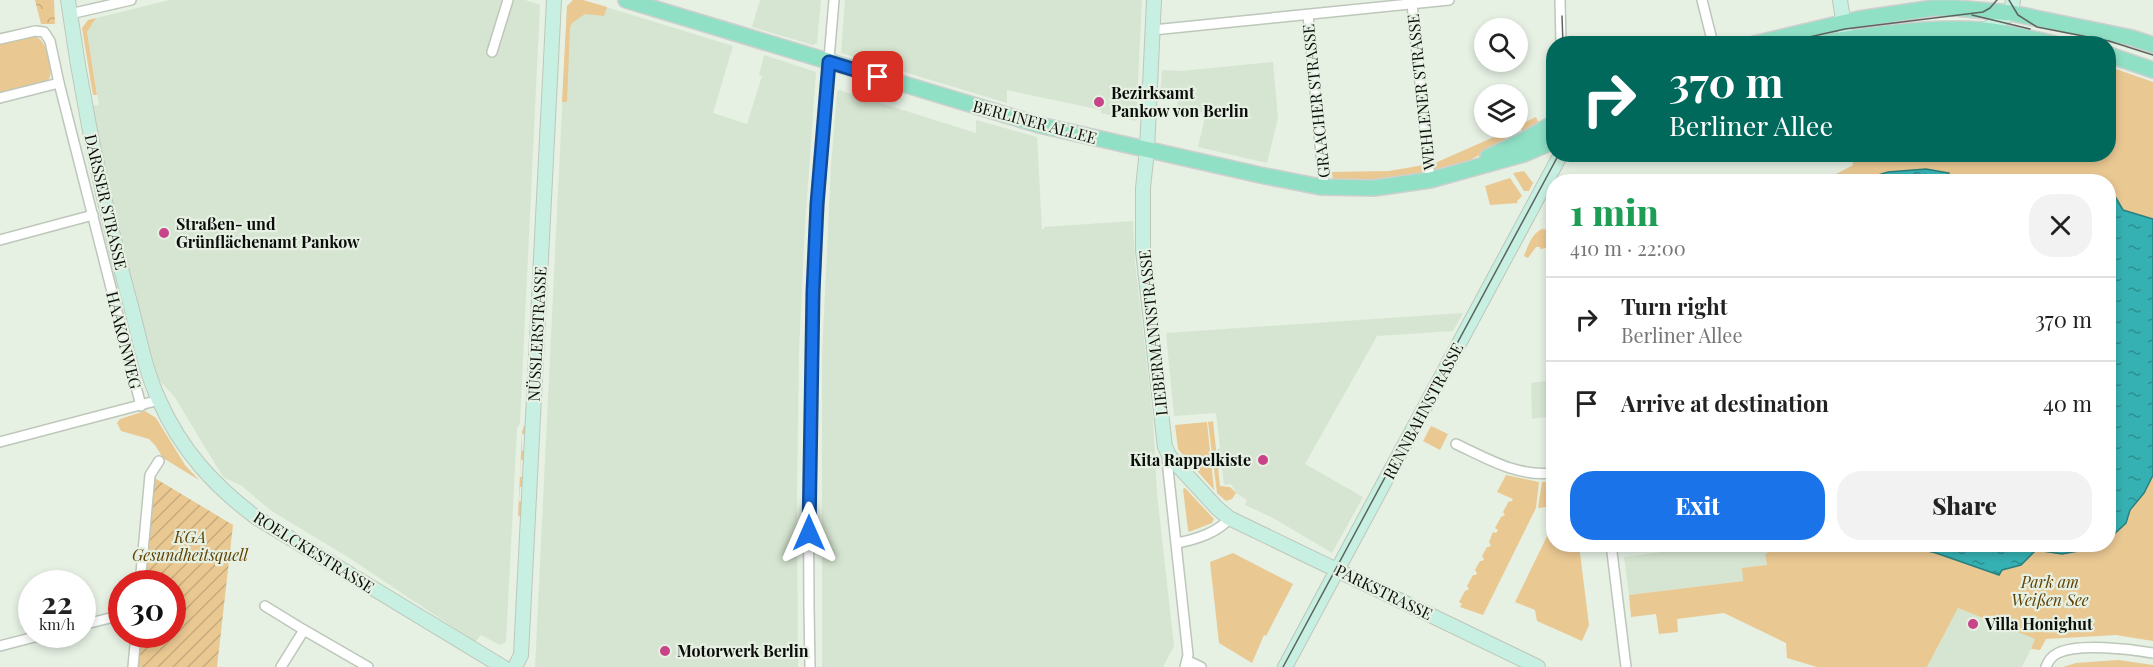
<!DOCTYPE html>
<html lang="en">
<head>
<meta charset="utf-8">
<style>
	:root { --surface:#fff; --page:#f2f2f2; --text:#222; --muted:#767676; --line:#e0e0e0; --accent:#1a73e8 }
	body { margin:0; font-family:"Playfair Display",serif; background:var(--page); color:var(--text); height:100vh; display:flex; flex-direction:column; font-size:22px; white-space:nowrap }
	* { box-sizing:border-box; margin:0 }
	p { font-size:20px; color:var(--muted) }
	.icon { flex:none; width:33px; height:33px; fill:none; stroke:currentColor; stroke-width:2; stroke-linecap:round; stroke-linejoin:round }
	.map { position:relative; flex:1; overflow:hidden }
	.side { position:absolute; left:1546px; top:174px; width:570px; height:378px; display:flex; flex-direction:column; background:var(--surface); border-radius:24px; box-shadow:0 3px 9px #0003 }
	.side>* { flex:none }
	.hud { position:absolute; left:1546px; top:36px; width:570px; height:126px; border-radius:24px; box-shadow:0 3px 9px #0003; background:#00695c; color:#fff; overflow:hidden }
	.tools { position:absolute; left:1474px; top:18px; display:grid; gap:12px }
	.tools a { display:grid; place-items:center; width:54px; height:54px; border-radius:50%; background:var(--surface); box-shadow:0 3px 9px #0003; font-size:30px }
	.speed { position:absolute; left:18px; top:570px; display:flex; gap:12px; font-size:30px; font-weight:700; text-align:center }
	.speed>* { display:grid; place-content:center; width:78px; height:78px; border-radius:50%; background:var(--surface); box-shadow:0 3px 9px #0003; line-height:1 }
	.speed small { font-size:15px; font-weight:400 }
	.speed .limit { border:9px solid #d22; background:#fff; color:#111 }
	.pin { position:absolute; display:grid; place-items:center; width:51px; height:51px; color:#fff; margin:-26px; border-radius:12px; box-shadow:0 3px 9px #0006 }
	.me { position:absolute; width:66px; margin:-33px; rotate:0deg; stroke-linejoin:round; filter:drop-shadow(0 0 4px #0008) }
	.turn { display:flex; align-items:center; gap:21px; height:126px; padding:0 24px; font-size:27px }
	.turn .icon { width:78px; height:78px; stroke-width:2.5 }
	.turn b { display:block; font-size:42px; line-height:51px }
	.round { display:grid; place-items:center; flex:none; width:63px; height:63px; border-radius:24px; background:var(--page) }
	.head { display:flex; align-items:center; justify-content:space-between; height:102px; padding:0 24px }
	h1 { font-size:36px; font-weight:800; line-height:45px; color:#1e9e55 }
	.primary-button { display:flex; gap:12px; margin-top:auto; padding:12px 24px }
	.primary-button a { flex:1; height:69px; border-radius:24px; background:var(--accent); color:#fff; font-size:24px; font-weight:800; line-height:69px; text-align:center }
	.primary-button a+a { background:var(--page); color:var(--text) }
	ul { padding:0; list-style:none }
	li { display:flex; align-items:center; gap:18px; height:84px; padding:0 24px; border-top:2px solid var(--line) }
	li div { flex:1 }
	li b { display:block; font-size:22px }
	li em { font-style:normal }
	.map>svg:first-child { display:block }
	.built { fill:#d6e5d1 }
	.green { fill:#eac892 }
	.forest { fill:url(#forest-crowns) }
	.garden { fill:url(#garden-furrows) }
	.water { fill:url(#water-ripples); stroke:#298080; stroke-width:1.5 }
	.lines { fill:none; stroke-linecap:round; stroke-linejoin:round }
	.street-casing { stroke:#bdc7ba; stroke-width:12 }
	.secondary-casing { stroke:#bdc7ba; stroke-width:16 }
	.primary-casing { stroke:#cecfce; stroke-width:18 }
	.street { stroke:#fff; stroke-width:9 }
	.secondary { stroke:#c8f0e2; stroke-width:14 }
	.primary { stroke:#90e0c5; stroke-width:15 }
	.tram { stroke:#5e645d; stroke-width:1.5 }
	.route-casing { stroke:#114b97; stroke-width:15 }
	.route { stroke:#1a73e8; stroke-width:10 }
	.poi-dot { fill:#c74489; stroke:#e6f0e3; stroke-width:2 }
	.labels { text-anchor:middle; stroke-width:4.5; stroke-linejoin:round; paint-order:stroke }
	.street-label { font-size:16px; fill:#0a0d09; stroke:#e6f0e3 }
	.poi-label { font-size:16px; font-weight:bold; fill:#0a0d09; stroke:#e6f0e3; text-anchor:start }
	.park-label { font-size:16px; font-style:italic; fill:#5e4102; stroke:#e6f0e3 }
</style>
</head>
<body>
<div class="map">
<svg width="2153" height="667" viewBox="0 0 2153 667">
	<defs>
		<pattern id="forest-crowns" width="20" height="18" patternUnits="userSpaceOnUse" patternTransform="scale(1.5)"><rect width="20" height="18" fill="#eac892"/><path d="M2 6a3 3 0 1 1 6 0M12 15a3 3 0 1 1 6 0" fill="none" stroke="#c7ab7d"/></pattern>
		<pattern id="garden-furrows" width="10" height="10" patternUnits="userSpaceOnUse" patternTransform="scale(1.5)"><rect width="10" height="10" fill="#eac892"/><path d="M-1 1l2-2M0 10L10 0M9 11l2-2" fill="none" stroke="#c7ab7d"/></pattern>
		<pattern id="water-ripples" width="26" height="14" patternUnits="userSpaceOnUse" patternTransform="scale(1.5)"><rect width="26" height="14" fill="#36b1b3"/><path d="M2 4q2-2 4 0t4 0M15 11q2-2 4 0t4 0" fill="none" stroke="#2c8e90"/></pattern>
	</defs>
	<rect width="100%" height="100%" fill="#e6f0e3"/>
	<g class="built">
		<path d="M170,0H525L540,5L520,423L517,428L506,642L500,645L481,635L475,642L351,559L270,510L242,486L223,477L174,396L159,380L123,258L90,106L99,105L87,32L96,18Z"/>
		<path d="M573,0H583L733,46L713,113L747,124L762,76L759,75L764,55L816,72L805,226L799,351L797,500L798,667H535L567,6Z"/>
		<path d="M760,0H821L817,43L813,45L752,27Z"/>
		<path d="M845,0H1142L1136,121L1101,113V110L1007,90V103L841,53Z"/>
		<path d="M1273,62L1278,118L1267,163L1198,147L1206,113L1177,106L1178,100L1160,96L1162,70L1181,71Z"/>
		<path d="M839,90L976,133V120L1037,137L1042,229H1044V227L1133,221L1135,262L1153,417L1157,494L1174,646L1163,667H822V354L831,166L837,92Z"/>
		<path d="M1463,313L1453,331L1377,336L1305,464L1363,497L1332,553L1275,519L1245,505L1247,500L1236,493L1231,484L1224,485L1221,456H1218L1217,449L1220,448L1216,413L1174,416L1166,333Z"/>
		<path d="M1554,380V416L1532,419L1531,383Z"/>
		<path d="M1721,544H1780V547L1767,565L1743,581L1629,595L1624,557Z"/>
		<path d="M1958,608L2036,639L2022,667H1927Z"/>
	</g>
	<g class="green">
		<path d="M573,0H583L607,7L604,16L585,14L572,23L570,28L567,102H562L567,6Z"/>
		<path d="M96,18L87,32L97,95H93L82,28L88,20Z"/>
		<path d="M32,35C47,39 55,65 49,79L46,81L0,93V43Z"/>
		<path d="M2113,68L2153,82V641L2116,635L2046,639L2040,650L2031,649L2035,639L1958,608L1927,667H1817L1787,658L1786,643L1724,613L1677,619L1678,632L1659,634L1656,614L1631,617L1629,595L1743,581L1742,568L1767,565L1765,554L1780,547V545L2109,544V182L1823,181L1853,165L1852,157L1868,155L2109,154V87Z"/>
		<path d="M1536,117L1539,123L1523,133L1519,125Z"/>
		<path d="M1503,133L1507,141L1456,167L1372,183L1333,182L1332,172L1389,171L1435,163Z"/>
		<path d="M1524,171L1533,183L1529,191H1524L1513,173Z"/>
		<path d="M1510,178L1522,196L1517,201L1518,203L1490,205L1485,186Z"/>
		<path d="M1542,229L1554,231V247L1547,246L1546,248L1540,249V247H1536L1528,258L1524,256C1528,246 1532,233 1542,229Z"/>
		<path d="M145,411L156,418L185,465L199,480L163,458L155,445L149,439L121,431L117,423L120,419Z"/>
		<path d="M1213,421L1220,486L1230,487L1236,493L1232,499L1226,501L1217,493L1208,422Z"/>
		<path d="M1207,422L1214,490L1178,449L1175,425Z"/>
		<path d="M524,425L529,428L528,435L522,434V451H528L527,460H521L520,477H526V487H520L519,501L525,502L524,517L518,516L522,432Z"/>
		<path d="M1431,426L1448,434L1440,450L1423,441Z"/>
		<path d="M1506,475L1539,482L1536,508L1483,615L1460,607L1462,604L1459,602L1465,591L1469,589L1467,586L1473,575H1476L1477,573L1475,570L1480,561H1482L1484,559L1482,556L1487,547H1489L1491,545L1489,542L1493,532L1496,533L1498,530L1495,528L1501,517L1505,515L1503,512L1509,501L1511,502L1513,499L1497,492Z"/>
		<path d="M1554,481V506L1538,508L1542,482Z"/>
		<path d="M1185,488L1214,519L1212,523L1189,532L1188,530L1183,489Z"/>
		<path d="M1552,526H1554V544L1579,545L1589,625L1582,641L1537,621L1535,610L1515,602Z"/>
		<path d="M1233,553L1293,584L1266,636L1264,635L1252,663L1219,643L1210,562Z"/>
		<path d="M2118,660L2153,665V667H2063L2076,663Z"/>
	</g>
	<path class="forest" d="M35,0H54L55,24H41Z"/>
	<path class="garden" d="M153,477L233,525L217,667H136L139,635L172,634V584L143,583Z"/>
	<g class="water">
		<path d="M1926,169L1949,173L1947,181H1858L1888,172Z"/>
		<path d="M2109,196L2116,198L2123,210L2153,219V475L2144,493L2130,510L2126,523L2109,539Z"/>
		<path d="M1884,545L2100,544V545L2084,550L2062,554L2036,550L2021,565L2002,570L1999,575L1936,553L1915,548Z"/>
	</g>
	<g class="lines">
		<defs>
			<g id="street">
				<path d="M1560,0L1561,44"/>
				<path d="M1702,0L1713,44"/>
				<path d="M1412,4L1430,180"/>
				<path d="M70,14L131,0"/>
				<path d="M1308,15L1324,187"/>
				<path d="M1153,30L1449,0"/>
				<path d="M0,39L35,31L44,32L50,41L59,83L141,406"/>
				<path d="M492,52L508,0"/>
				<path d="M0,98L59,83"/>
				<path d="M0,240L93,215"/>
				<path d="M0,442L159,400"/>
				<path d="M1456,444C1488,459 1517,477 1554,473"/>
				<path d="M1170,457L1167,460L1188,655L1185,667"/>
				<path d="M1177,543C1194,540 1220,532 1229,518"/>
				<path d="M1611,544L1626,667"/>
				<path d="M140,584L150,475L159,461"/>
				<path d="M265,606L304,630"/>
				<path d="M82,625L122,615"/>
				<path d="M0,646L46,634"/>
				<path d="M1188,661L1201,667"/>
				<path d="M133,667L136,634"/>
				<path d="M281,667L304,630L368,667"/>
				<path d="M810,667C805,444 814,222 834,0"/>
				<path d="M2046,667C2048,661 2052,656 2058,653C2079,643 2130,649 2153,653"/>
			</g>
			<g id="secondary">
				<path d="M68,0C82,100 102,198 128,295C138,330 144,368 159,400C181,450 214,486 257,518L503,667"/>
				<path d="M1154,0L1147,150L1143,188V251L1165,447L1170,457L1217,508L1229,518L1538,667"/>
				<path d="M1840,0L1845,33"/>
				<path d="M1985,30L2011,13L2013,0"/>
				<path d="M515,667L521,655L554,0"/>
				<path d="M1285,667L1561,154"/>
			</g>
			<g id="primary">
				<path d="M626,0L1039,125L1260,175L1321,187L1374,188L1430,180L1524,154L1554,141"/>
				<path d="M1754,44L1859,19L1933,8H1955L2011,13L2132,38L2153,45"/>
				<path d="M1817,44C1870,34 1929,26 1983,30C2007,32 2032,39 2055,44"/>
				<path d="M2109,55L2153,70"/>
				<path d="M1488,157L1524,140L1554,123"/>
			</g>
		</defs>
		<use href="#street" class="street-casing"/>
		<use href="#secondary" class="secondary-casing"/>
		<use href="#primary" class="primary-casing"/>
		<use href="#street" class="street"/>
		<use href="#secondary" class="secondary"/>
		<use href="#primary" class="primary"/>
		<g class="tram">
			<path d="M2009,0L2018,15L2037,27L2109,41L2153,55"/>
			<path d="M1972,15L2030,29"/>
			<path d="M1562,16L1563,44"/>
			<path d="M1778,44L1845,29L1983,12L1990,8L1997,0"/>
			<path d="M1283,667L1559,154"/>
		</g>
	</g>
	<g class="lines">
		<defs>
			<path id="route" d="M809,533L813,292L817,204L829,62L878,77"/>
		</defs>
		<use href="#route" class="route-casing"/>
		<use href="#route" class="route"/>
	</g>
	<g class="poi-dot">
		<circle cx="1099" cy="102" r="6"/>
		<circle cx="164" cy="233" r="6"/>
		<circle cx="1263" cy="460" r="6"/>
		<circle cx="1973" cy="624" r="6"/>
		<circle cx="665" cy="651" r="6"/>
	</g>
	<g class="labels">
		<g class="street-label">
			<text transform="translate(1421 92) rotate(-96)" y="6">WEHLENER STRASSE</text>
			<text transform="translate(1316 101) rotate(-96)" y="6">GRAACHER STRASSE</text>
			<text transform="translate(1035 122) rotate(15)" y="6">BERLINER ALLEE</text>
			<text transform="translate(106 202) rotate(77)" y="6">DARSSER STRASSE</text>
			<text transform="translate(1153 333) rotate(-96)" y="6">LIEBERMANNSTRASSE</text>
			<text transform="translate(537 334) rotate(-87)" y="6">NÜSSLERSTRASSE</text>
			<text transform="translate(124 340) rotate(76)" y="6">HAAKONWEG</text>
			<text transform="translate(1423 411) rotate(-62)" y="6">RENNBAHNSTRASSE</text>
			<text transform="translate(314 552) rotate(32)" y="6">ROELCKESTRASSE</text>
			<text transform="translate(1384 592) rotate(26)" y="6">PARKSTRASSE</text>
		</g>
		<g class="poi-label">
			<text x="1111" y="99">Bezirksamt<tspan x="1111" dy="18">Pankow von Berlin</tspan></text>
			<text x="176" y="230">Straßen- und<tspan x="176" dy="18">Grünflächenamt Pankow</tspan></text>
			<text x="1251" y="466" text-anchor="end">Kita Rappelkiste</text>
			<text x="1985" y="630">Villa Honighut</text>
			<text x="677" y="657">Motorwerk Berlin</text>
		</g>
		<g class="park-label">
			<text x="190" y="543">KGA<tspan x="190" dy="18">Gesundheitsquell</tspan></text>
			<text x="2050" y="588">Park am<tspan x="2050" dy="18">Weißen See</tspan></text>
		</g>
	</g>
</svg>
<div class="tools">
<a><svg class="icon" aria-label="search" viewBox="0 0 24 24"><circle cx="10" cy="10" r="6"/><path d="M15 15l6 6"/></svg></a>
<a><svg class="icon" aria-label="layers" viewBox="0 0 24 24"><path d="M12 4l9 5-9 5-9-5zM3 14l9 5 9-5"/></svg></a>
</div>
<div class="speed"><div>22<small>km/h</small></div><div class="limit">30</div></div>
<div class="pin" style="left:878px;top:77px;background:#d93025"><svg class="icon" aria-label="arrive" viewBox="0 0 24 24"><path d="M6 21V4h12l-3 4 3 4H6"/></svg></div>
<svg class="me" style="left:809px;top:533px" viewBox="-20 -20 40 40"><path d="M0-17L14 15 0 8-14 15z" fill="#1a73e8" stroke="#fff" stroke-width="4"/></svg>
<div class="hud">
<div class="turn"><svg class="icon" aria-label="right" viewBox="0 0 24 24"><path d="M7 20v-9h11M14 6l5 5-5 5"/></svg><div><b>370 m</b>Berliner Allee</div></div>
</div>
<section class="side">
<div class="head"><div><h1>1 min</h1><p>410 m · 22:00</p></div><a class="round"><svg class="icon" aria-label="close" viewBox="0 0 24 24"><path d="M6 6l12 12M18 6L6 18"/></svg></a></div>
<ul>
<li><svg class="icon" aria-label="right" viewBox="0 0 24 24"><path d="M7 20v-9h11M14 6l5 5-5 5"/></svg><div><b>Turn right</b><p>Berliner Allee</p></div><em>370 m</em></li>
<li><svg class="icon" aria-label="arrive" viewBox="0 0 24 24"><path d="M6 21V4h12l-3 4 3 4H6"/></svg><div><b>Arrive at destination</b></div><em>40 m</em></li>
</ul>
<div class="primary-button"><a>Exit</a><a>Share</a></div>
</section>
</div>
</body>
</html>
